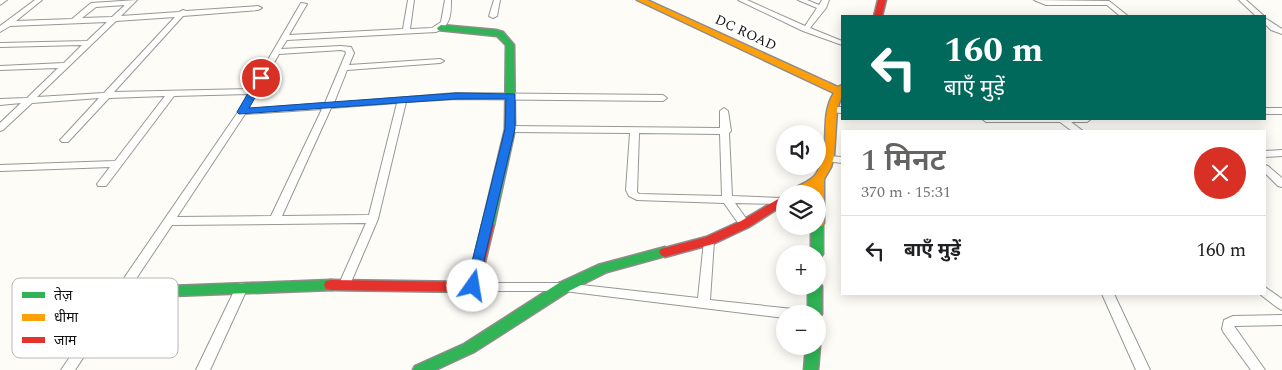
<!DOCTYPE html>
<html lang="hi">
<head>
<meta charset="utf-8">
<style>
	:root { --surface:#fff; --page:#f6f6f6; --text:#202124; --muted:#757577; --line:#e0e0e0; --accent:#646362 }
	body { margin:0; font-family:Spectral,"Noto Sans Devanagari",serif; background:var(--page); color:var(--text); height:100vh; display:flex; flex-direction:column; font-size:19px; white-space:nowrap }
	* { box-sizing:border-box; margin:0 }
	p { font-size:16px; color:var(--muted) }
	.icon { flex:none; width:28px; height:28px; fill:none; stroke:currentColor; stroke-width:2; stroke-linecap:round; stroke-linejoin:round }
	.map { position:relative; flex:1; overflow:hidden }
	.sheet { position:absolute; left:841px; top:130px; width:425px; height:165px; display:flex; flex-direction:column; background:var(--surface); border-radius:0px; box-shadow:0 2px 12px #0003 }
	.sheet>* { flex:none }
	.hud { position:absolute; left:841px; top:15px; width:425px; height:105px; border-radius:0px; box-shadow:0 2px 12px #0003; background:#00695c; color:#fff; overflow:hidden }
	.buttons { position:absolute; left:776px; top:125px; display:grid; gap:10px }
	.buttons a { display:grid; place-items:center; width:50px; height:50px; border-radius:50%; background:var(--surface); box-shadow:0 2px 12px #0003; font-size:25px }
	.pin { position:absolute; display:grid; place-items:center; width:42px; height:42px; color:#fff; margin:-21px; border:2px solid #fff; border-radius:50%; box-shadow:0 1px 5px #0007 }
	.me { position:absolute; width:55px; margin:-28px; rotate:13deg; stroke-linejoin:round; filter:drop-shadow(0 0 4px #0008) }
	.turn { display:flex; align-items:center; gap:18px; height:105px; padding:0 20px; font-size:22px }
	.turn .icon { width:65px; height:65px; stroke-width:2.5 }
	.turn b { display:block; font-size:35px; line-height:42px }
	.round { display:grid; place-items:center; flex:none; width:52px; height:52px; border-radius:26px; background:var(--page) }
	.head { display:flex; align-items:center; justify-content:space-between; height:85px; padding:0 20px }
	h1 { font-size:30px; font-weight:600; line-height:38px; color:var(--accent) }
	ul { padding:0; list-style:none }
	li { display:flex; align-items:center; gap:15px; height:70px; padding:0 20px; border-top:1px solid var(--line) }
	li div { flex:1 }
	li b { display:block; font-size:19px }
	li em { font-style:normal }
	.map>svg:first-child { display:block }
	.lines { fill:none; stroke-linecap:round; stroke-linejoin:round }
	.street-casing { stroke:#979795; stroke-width:2 }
	.fast-casing { stroke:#8e8d8b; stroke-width:3 }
	.slow-casing { stroke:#8e8d8b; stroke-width:3 }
	.jam-casing { stroke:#8e8d8b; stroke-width:3 }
	.street { fill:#fffffe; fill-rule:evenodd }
	.fast { fill:#30b455; fill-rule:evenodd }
	.slow { fill:#ff9f0a; fill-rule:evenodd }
	.jam { fill:#e5322d; fill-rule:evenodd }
	.route { fill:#1a73e8; stroke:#114b97 }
	.labels { text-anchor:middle; stroke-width:5; stroke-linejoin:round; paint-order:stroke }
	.far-street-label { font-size:14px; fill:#111; stroke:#fff }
	.key { fill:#fff; stroke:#b8b8b8; stroke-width:1 }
	.key-label { font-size:14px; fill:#111 }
</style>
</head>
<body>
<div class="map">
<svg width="1282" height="370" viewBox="0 0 1282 370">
	<rect width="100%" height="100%" fill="#fdfcf7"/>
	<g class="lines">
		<defs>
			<g id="street">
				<path d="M0,0H7L0,5Z"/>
				<path d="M35,0H42L16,21L72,19L91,3L137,0L121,16L179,12L183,10L186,11L258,6L262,8L258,10L183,16L114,92L251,89L301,3L307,4L289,35L403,29L408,0H414L410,29L432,28L441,22L445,0H451C451,14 451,26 436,32L287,40L281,49L341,46L351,47L354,53L349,65L440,59L444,61L440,63L347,70L334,103L456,93L663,95L667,98L663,101L456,99L406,102L378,219L349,287L345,288L341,287L339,284L366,223L172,225L75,370H61L238,112L248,94L174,96L106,186H98L97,184L110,167L0,171V165L115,161L165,96L109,98L68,142H62L60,140L62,138L99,98L32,103L3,130L0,131V123L21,103L0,105V99L27,98L58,68L0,70V66L64,63L82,45L0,47V43L87,41L107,22L10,26L0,32V26ZM125,5L112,17L82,18L96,7ZM175,17L104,93L37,97L116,21ZM341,50L345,51L346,53L325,103L248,109L279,54ZM397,103L369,215L282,216L331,108ZM322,109L271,216L177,217L245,114Z"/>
				<path d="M494,0H500L497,16L493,18L489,16Z"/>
				<path d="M738,0H747L805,26L817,8L798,0H807L819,5L822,0H829L826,8L810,28L842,41V45L803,31Z"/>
				<path d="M1034,0L1109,1L1128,16H1120L1107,5H1046Z"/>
				<path d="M1239,0H1246L1264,16H1256Z"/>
				<path d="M1265,18L1282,29V34L1271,30L1265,24Z"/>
				<path d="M832,107H842V113L829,112L828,110Z"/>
				<path d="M724,108L728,111L731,131L729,133L732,196L780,198L785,201L784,203L780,204L735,203L750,224L749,227H741L724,203L637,200L629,196L626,190L630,133L510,132L505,129L510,126L720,128V111ZM639,133L720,134L722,196L639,194L637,192Z"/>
				<rect x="1265" y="108" width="17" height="6"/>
				<path d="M982,119H1091L1087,122H1071L1083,131H1072L1060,122H986Z"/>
				<path d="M1282,150V156L1265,157V151Z"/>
				<path d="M828,156L842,157V163L825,161L823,159L825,157Z"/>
				<path d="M1265,165L1268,166L1282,178V187L1278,186L1265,173Z"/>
				<path d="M709,237L713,238L714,241L710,300L793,309L797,311L799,314H785V318L564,291H473L469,290L467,287L469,284L473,283H564L698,298L704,241L705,238Z"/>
				<path d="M242,283L246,284L248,287L210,370H196L236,287L238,284Z"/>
				<path d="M1265,287L1282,299V310L1278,308L1261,295L1260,294H1265Z"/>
				<path d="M1102,294H1114L1150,370H1136Z"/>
				<path d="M1282,315V325L1234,326L1265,370H1251L1224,333L1222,329L1224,320L1233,316Z"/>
			</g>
			<g id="fast">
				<path d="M441,25L496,30L503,32L514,45L515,129L494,225L492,228H484L482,225L505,129L506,45L497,36L438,30L437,28Z"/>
				<path d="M818,222L823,226V254L821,257L818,258V254H811V226H818Z"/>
				<path d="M665,247L669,249L671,252L669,255L607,272L569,291L474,352L435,370H413L415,366L464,344L559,283L598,265Z"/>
				<path d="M331,280L336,281L338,285L336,289L331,290L119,298L114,297L112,293L114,289L119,288Z"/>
				<path d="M818,282L822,286V314L818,319V314H808V286H818Z"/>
				<path d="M818,342L820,346L818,370H804L806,346H818Z"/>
			</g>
			<path id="slow" d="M637,0H647L838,87L842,85V95L837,109L834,156L831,167L824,179V223L822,226H815H818V194H813V188L803,194H787C795,185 809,184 816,174C833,150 818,117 834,93Z"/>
			<g id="jam">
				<path d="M878,0H886L882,16H874Z"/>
				<path d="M785,195V204L749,227L713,244L665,257L661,255L659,252L661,249L706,237L741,221Z"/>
				<path d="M488,221L492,222L494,225L478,291L473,292L331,290L326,289L324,285L326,281L331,280L468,282L482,225L484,222Z"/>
			</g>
		</defs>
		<use href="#street" class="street-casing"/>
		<use href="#fast" class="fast-casing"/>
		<use href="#slow" class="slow-casing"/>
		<use href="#jam" class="jam-casing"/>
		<use href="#street" class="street"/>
		<use href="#fast" class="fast"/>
		<use href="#slow" class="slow"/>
		<use href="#jam" class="jam"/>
	</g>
	<path class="route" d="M261,75L266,78L249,108L456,93L515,94V129L477,290H468L466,286L505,129L506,99H456L239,114L237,112L257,78Z"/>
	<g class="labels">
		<g class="far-street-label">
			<text transform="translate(746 32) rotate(25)" y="5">DC ROAD</text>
		</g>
	</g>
	<rect x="12" y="278" width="166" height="80" rx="8" class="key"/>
	<rect x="22" y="292" width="23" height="6" fill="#30b455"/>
	<rect x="22" y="314" width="23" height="7" fill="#ff9f0a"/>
	<rect x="22" y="337" width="23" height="6" fill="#e5322d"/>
	<g class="key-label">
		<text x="54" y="300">तेज़</text>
		<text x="54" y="322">धीमा</text>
		<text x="54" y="345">जाम</text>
	</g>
</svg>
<div class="buttons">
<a><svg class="icon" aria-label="sound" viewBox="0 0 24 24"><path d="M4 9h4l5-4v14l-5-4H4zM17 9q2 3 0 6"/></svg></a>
<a><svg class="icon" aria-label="layers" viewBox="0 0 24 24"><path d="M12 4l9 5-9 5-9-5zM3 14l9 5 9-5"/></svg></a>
<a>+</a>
<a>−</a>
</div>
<div class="pin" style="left:261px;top:78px;background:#d93025"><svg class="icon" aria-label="arrive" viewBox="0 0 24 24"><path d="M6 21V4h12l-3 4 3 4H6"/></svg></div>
<svg class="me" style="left:473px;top:286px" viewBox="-20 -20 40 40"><circle r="19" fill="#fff"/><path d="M0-13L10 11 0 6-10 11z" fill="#1a73e8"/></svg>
<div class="hud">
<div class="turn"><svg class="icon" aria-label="left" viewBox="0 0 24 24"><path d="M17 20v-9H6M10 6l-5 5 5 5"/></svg><div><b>160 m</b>बाएँ मुड़ें</div></div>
</div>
<section class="sheet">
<div class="head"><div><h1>1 मिनट</h1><p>370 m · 15:31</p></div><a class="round" style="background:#d93025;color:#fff"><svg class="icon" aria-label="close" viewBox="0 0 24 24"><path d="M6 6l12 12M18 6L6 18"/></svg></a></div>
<ul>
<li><svg class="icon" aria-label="left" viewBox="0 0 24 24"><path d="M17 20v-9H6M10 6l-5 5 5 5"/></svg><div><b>बाएँ मुड़ें</b></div><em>160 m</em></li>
</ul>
</section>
</div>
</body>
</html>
